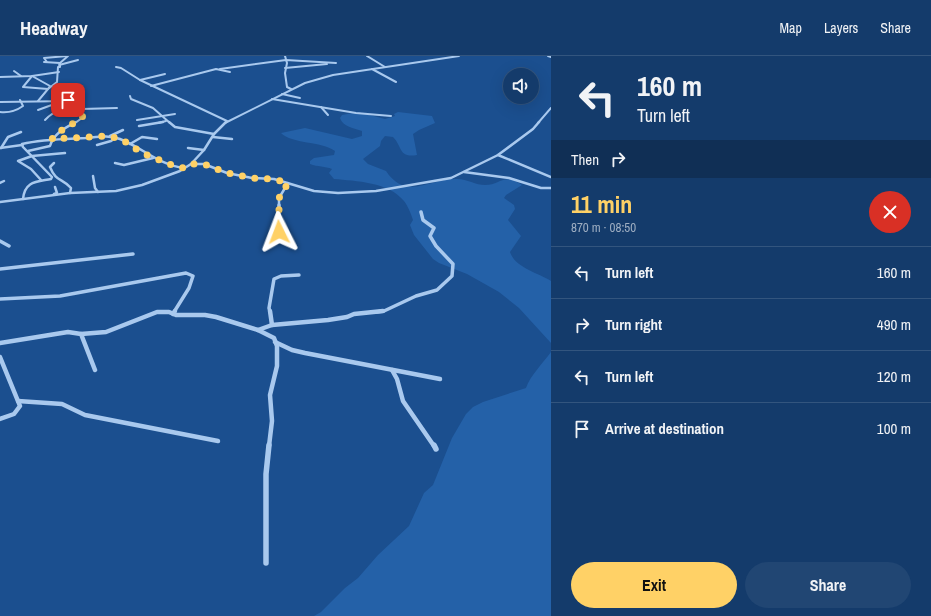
<!DOCTYPE html>
<html lang="en">
<head>
<meta charset="utf-8">
<style>
	:root { --surface:#143b6b; --page:#214673; --text:#f1f3f6; --muted:#9dadc1; --line:#33557e; --accent:#ffd166 }
	body { margin:0; font-family:"Archivo Narrow",sans-serif; background:var(--page); color:var(--text); height:100vh; display:flex; flex-direction:column; font-size:15px; white-space:nowrap }
	* { box-sizing:border-box; margin:0 }
	p { font-size:13px; color:var(--muted) }
	.icon { flex:none; width:22px; height:22px; fill:none; stroke:currentColor; stroke-width:2; stroke-linecap:round; stroke-linejoin:round }
	.map { position:relative; flex:1; overflow:hidden }
	.sheet { display:flex; flex-direction:column; background:var(--surface); width:380px }
	.sheet>* { flex:none }
	.hud { background:#143b6b; color:var(--text); overflow:hidden }
	.fabs { position:absolute; left:503px; top:12px; display:grid; gap:8px }
	.fabs a { display:grid; place-items:center; width:36px; height:36px; border-radius:50%; background:var(--surface); box-shadow:0 4px 16px #0002,0 0 0 1px var(--line); font-size:20px }
	.pin { position:absolute; display:grid; place-items:center; width:34px; height:34px; color:#fff; margin:-17px; border-radius:8px; box-shadow:0 2px 6px #0006 }
	.me { position:absolute; width:44px; margin:-22px; rotate:357deg; stroke-linejoin:round; filter:drop-shadow(0 0 3px #0008) }
	.turn { display:flex; align-items:center; gap:14px; height:84px; padding:0 20px; font-size:18px }
	.turn .icon { width:52px; height:52px; stroke-width:2.5 }
	.turn b { display:block; font-size:28px; line-height:34px }
	.then { display:flex; align-items:center; height:38px; padding:0 20px; background:#0003; gap:8px; font-size:15px }
	.round { display:grid; place-items:center; flex:none; width:42px; height:42px; border-radius:21px; background:var(--page) }
	.summary { display:flex; align-items:center; justify-content:space-between; height:68px; padding:0 20px }
	h1 { font-size:24px; font-weight:800; line-height:30px; color:var(--accent) }
	.cta { display:flex; gap:8px; margin-top:auto; padding:8px 20px }
	.cta a { flex:1; height:46px; border-radius:24px; background:var(--accent); color:#111; font-size:16px; font-weight:800; line-height:46px; text-align:center }
	.cta a+a { background:var(--page); color:var(--text) }
	ul { padding:0; list-style:none }
	li { display:flex; align-items:center; gap:12px; height:52px; padding:0 20px; border-top:1px solid var(--line) }
	li div { flex:1 }
	li b { display:block; font-size:15px }
	li em { font-style:normal }
	header { display:flex; align-items:center; gap:24px; box-sizing:border-box; height:56px; padding:0 20px; background:var(--surface); border-bottom:1px solid var(--line) }
	header strong { font-size:19px }
	nav { display:flex; gap:22px; margin-inline-start:auto; font-size:14px }
	main { display:flex; flex:1; min-height:0 }
	.map>svg:first-child { display:block }
	.green { fill:#2461a8 }
	.lines { fill:none; stroke-linecap:round; stroke-linejoin:round }
	.street-far4 { stroke:#a9c9ee; stroke-width:2 }
	.street-far3 { stroke:#a9c9ee; stroke-width:2.5 }
	.street-far2 { stroke:#a9c9ee; stroke-width:3.5 }
	.street-far1 { stroke:#a9c9ee; stroke-width:4.5 }
	.street { stroke:#a9c9ee; stroke-width:5.5 }
	.route { stroke:#ffd166; stroke-width:7; stroke-dasharray:0 12.6 }
</style>
</head>
<body>
<header>
<strong>Headway</strong>
<nav><a>Map</a><a>Layers</a><a>Share</a></nav>
</header>
<main>
<div class="map">
<svg width="551" height="560" viewBox="0 0 551 560">
	<rect width="100%" height="100%" fill="#1b4f8f"/>
	<g class="green">
		<path d="M358,56L385,63L395,60L394,58L398,56L432,60L435,67L419,74L413,78L417,99C398,102 403,91 393,81L385,80L381,85L380,90L363,103L368,108L386,115C406,145 429,123 455,123C466,122 475,129 485,129C501,129 503,116 522,129L506,139L504,142L514,149L515,153L508,164L521,180L510,196C515,212 539,217 551,225V287L519,252L499,236L467,218L439,207L433,203L414,179L410,169L413,164C411,158 408,150 404,145C389,126 356,125 334,123L329,117L332,113C325,110 318,111 310,108V105L314,102L334,99L335,95C321,85 292,88 281,77L305,72L352,83L362,80V75C354,72 343,71 340,62L342,59Z"/>
		<path d="M551,296V560H314L321,556L345,532L358,522L378,499L409,470L424,437L433,429L452,382L466,358L473,351L483,346L526,332C530,320 543,307 551,296Z"/>
	</g>
	<g class="lines">
		<g class="street-far4">
			<path d="M285,0L287,7L285,17L287,31L291,33"/>
			<path d="M367,0L385,11"/>
			<path d="M548,0L551,1"/>
			<path d="M60,7L44,6H47L44,2L67,0"/>
			<path d="M59,9L78,4"/>
			<path d="M116,11L121,12L140,24"/>
			<path d="M285,12L327,8"/>
			<path d="M220,13L286,4L336,7"/>
			<path d="M372,13L396,26"/>
			<path d="M14,15L21,20"/>
			<path d="M165,18L140,24L227,65"/>
			<path d="M32,20L50,30L48,33L23,31Z"/>
			<path d="M0,21L32,20L59,16"/>
			<path d="M151,30L216,13L230,16"/>
			<path d="M48,33L57,26L58,11H60V7L68,0"/>
			<path d="M282,38L300,42"/>
			<path d="M130,40L131,43L153,52L170,67"/>
			<path d="M272,43L356,57L391,60"/>
			<path d="M38,45L48,33"/>
			<path d="M0,46L71,45C80,48 83,53 82,62L75,67"/>
			<path d="M321,51L328,59"/>
			<path d="M82,53L117,52"/>
			<path d="M38,54L60,46"/>
			<path d="M0,56C9,57 16,55 23,50L20,44"/>
			<path d="M45,64C54,54 68,50 81,51"/>
			<path d="M137,64L175,58"/>
			<path d="M158,67L166,65"/>
			<path d="M225,67L305,27L333,19L459,0"/>
			<path d="M538,67L551,52"/>
		</g>
		<g class="street-far3">
			<path d="M169,66L175,71L214,78"/>
			<path d="M139,70L163,66"/>
			<path d="M110,80L123,74"/>
			<path d="M213,81L232,83"/>
			<path d="M130,88L142,81L157,83"/>
			<path d="M97,89L111,85L115,82"/>
			<path d="M0,92L22,89"/>
			<path d="M1,92L8,81L21,76"/>
			<path d="M188,92L204,94"/>
			<path d="M28,95L50,90C54,77 65,72 76,66"/>
			<path d="M498,99L551,121"/>
			<path d="M54,107L50,111C56,126 62,122 71,132L70,137"/>
			<path d="M115,107L124,109L153,102"/>
			<path d="M191,108H204L227,117L252,122L274,123L314,135L338,137L376,135L451,122L498,99L533,73L539,66"/>
			<path d="M464,116L509,122L541,132H551"/>
			<path d="M93,120L95,132L98,136"/>
			<path d="M41,124L31,113L18,105L32,100L65,97"/>
			<path d="M0,127L4,125"/>
			<path d="M54,138L57,137L55,131"/>
			<path d="M23,143C25,125 36,126 51,123L52,121L23,91L22,88C43,83 65,83 86,82C98,81 109,79 120,83C143,92 159,109 184,112"/>
			<path d="M0,146L70,137L116,135L142,129L180,115L191,108L204,94L214,78L226,66"/>
			<path d="M279,150V142L288,127"/>
		</g>
		<g class="street-far2">
			<path d="M279,149V176"/>
			<path d="M0,185L9,190"/>
			<path d="M0,213L133,198"/>
			<path d="M0,243L60,240L186,217L193,220L189,232L174,256"/>
			<path d="M157,256H169"/>
			<path d="M270,256L269,252L274,223L281,220L299,219"/>
			<path d="M376,256L384,255L416,240L437,234L452,220L453,208L436,190L430,180L434,172L423,164L421,156"/>
		</g>
		<g class="street-far1">
			<path d="M270,255L272,269"/>
			<path d="M173,258L175,255"/>
			<path d="M258,274L272,269L328,264L347,261L354,258L383,255"/>
			<path d="M81,278L106,276L157,256H169L176,259H205L216,261L258,274L274,282L277,290V310L270,339L272,365L269,390"/>
			<path d="M275,286L292,294L305,297L440,323"/>
			<path d="M0,287L68,276L81,278L95,314"/>
			<path d="M0,301L20,350L14,358L0,363"/>
			<path d="M392,314L397,323L403,345L434,390"/>
			<path d="M18,345L62,348L85,359L218,385"/>
		</g>
		<g class="street">
			<path d="M434,389L436,393"/>
			<path d="M266,507V418L269,389"/>
		</g>
	</g>
	<g class="lines">
		<path class="route" d="M68,44L78,47C82,52 84,56 82,62L59,76L52,83L108,80L121,83L142,97L177,111L185,112L191,108H204L227,117L252,122L274,123L288,127L279,142V176"/>
	</g>
</svg>
<div class="fabs">
<a><svg class="icon" aria-label="sound" viewBox="0 0 24 24"><path d="M4 9h4l5-4v14l-5-4H4zM17 9q2 3 0 6"/></svg></a>
</div>
<div class="pin" style="left:68px;top:44px;background:#d93025"><svg class="icon" aria-label="arrive" viewBox="0 0 24 24"><path d="M6 21V4h12l-3 4 3 4H6"/></svg></div>
<svg class="me" style="left:279px;top:176px" viewBox="-20 -20 40 40"><path d="M0-17L14 15 0 8-14 15z" fill="#ffd166" stroke="#fff" stroke-width="4"/></svg>
</div>
<section class="sheet">
<div class="hud">
<div class="turn"><svg class="icon" aria-label="left" viewBox="0 0 24 24"><path d="M17 20v-9H6M10 6l-5 5 5 5"/></svg><div><b>160 m</b>Turn left</div></div>
<div class="then">Then<svg class="icon" aria-label="right" viewBox="0 0 24 24"><path d="M7 20v-9h11M14 6l5 5-5 5"/></svg></div>
</div>
<div class="summary"><div><h1>11 min</h1><p>870 m · 08:50</p></div><a class="round" style="background:#d93025;color:#fff"><svg class="icon" aria-label="close" viewBox="0 0 24 24"><path d="M6 6l12 12M18 6L6 18"/></svg></a></div>
<ul>
<li><svg class="icon" aria-label="left" viewBox="0 0 24 24"><path d="M17 20v-9H6M10 6l-5 5 5 5"/></svg><div><b>Turn left</b></div><em>160 m</em></li>
<li><svg class="icon" aria-label="right" viewBox="0 0 24 24"><path d="M7 20v-9h11M14 6l5 5-5 5"/></svg><div><b>Turn right</b></div><em>490 m</em></li>
<li><svg class="icon" aria-label="left" viewBox="0 0 24 24"><path d="M17 20v-9H6M10 6l-5 5 5 5"/></svg><div><b>Turn left</b></div><em>120 m</em></li>
<li><svg class="icon" aria-label="arrive" viewBox="0 0 24 24"><path d="M6 21V4h12l-3 4 3 4H6"/></svg><div><b>Arrive at destination</b></div><em>100 m</em></li>
</ul>
<div class="cta"><a>Exit</a><a>Share</a></div>
</section>
</main>
</body>
</html>
